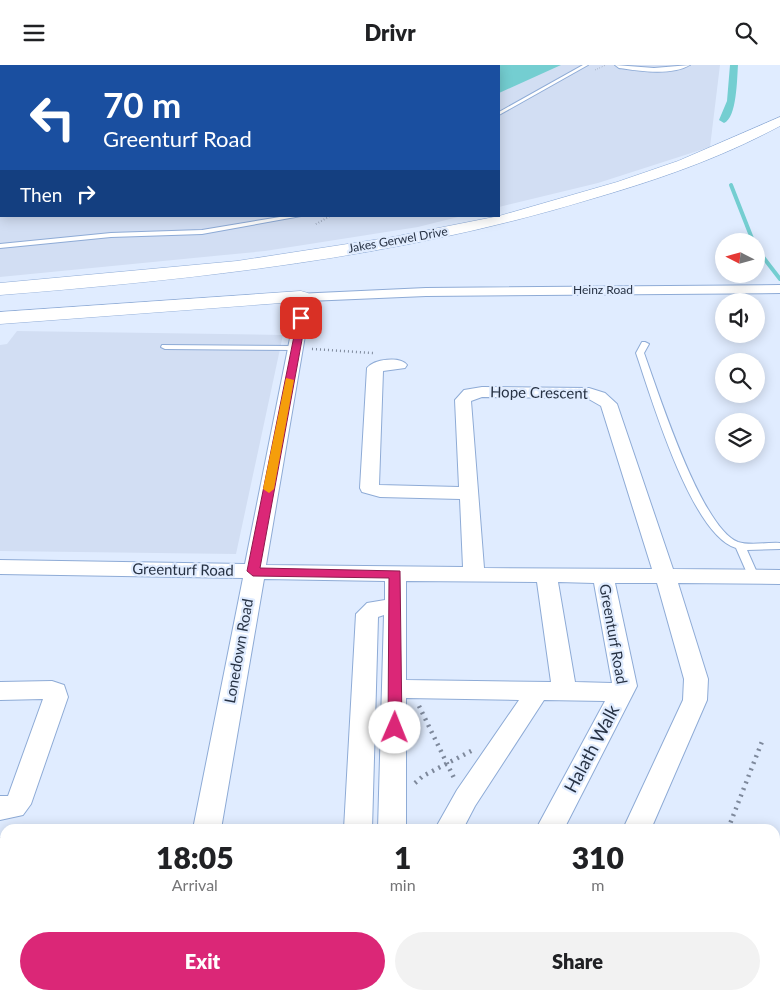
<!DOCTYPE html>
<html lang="en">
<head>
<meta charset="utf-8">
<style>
	:root { --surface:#fff; --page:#f2f2f2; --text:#202124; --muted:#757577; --accent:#db2777 }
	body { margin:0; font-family:Lato,sans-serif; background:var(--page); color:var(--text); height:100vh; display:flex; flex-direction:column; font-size:19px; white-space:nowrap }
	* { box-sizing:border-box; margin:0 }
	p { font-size:16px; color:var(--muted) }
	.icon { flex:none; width:28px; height:28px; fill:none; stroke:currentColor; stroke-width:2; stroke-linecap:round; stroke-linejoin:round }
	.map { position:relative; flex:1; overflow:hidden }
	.side { position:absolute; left:0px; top:759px; width:780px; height:176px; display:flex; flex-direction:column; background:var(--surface); border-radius:15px 15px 0 0; box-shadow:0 2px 12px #0003 }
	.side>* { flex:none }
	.top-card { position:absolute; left:0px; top:0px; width:500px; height:152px; box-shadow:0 2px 12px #0003; background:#1a4fa0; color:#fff; overflow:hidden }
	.needle { width:32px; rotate:276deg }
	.tools { position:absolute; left:715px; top:168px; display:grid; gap:10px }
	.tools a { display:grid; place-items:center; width:50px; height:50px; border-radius:50%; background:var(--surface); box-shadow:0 2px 12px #0003; font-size:25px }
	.pin { position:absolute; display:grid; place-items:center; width:42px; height:42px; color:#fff; margin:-21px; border-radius:10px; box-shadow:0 2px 8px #0006 }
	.me { position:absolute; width:55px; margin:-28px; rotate:1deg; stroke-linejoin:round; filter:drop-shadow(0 0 4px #0008) }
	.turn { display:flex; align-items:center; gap:18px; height:105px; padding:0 20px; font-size:22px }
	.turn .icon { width:65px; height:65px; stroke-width:2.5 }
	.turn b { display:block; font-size:35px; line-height:42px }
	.then { display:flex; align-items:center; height:48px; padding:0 20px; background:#0003; gap:10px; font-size:19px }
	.eta { display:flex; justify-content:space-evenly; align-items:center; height:85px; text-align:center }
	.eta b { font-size:30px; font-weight:800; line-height:35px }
	.primary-button { display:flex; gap:10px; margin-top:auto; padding:10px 20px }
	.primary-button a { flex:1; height:58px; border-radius:30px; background:var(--accent); color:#fff; font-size:20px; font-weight:800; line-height:58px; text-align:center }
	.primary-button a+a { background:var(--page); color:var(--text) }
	header { display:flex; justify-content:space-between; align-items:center; height:65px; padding:0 20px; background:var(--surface); font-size:22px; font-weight:800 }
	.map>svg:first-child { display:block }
	.built { fill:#d2def3 }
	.water { fill:#74ced1 }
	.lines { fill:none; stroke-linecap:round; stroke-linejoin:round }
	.stream { stroke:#74ced1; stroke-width:4 }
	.canal { fill:#74ced1; fill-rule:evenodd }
	.lane-casing { stroke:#8eabd6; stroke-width:2 }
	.street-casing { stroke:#8eabd6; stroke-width:2 }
	.highway-casing { stroke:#8eabd6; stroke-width:1 }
	.path-far3 { stroke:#7e899c; stroke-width:1; stroke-dasharray:0.5 2; stroke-linecap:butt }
	.path-far2 { stroke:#7e899c; stroke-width:2; stroke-dasharray:0.5 2.5; stroke-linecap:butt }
	.path-far1 { stroke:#7e899c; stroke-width:2.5; stroke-dasharray:1 3; stroke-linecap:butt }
	.path { stroke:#7e899c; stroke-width:4.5; stroke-dasharray:2 5; stroke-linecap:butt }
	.lane { fill:#fff; fill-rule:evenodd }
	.street { fill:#fff; fill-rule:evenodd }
	.highway { fill:#fff; fill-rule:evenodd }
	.route { fill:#db2777; stroke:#8e194d }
	.slow { fill:#f59e0b }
	.labels { text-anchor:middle; stroke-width:4.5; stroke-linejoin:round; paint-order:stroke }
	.far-street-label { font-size:12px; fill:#273244; stroke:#e0ecff }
	.street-label { font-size:15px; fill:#273244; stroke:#e0ecff }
	.near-street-label { font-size:18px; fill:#273244; stroke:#e0ecff }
</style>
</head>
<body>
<header><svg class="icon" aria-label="menu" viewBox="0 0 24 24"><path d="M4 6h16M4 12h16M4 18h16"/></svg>Drivr<svg class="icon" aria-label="search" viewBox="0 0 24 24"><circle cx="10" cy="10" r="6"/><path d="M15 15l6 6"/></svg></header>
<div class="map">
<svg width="780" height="934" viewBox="0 0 780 934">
	<rect width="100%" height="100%" fill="#e0ecff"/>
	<g class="built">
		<path d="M0,0H720L710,82L598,118L499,142V1H1V151H462L418,162L265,186L0,212Z"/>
		<path d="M17,266L283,270L236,489L0,486V280L7,279Z"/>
	</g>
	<path class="water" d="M464,0H561L499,28V1H461Z"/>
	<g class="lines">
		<g class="stream">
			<path d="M731,120L753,176"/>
			<path d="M756,183L780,214"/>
		</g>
		<path class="canal" d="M730,0H738C737,13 737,53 724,58L719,55L727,36Z"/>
		<defs>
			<g id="lane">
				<path d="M583,0H588L499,50V47Z"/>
				<path d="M615,0L654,3L690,0C671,11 640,6 619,3Z"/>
				<path d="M0,101L1,102V112L0,111Z"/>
				<path d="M286,151H301L202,169L111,172L0,183V179L111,168L202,165Z"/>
				<path d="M642,277H645L649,279L644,288C658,326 701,463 738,477C750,481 767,477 780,478V484L747,485L759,512L758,515H750L736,483C691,470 651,331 636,288Z"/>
				<path d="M162,280L296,281L300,283L296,285L165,284L161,282Z"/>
				<rect x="0" y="876" width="5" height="14"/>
			</g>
			<g id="street">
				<path d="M780,220V228L426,231L308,236V253L266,500L463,502L460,434L380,432L362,427L360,423L367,303C374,294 400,291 407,300L405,303L383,306L379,420L459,422L455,335L464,325L482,322L589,323L605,328L617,339L673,504L780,505V519L678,518L708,614L707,635L651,764H623L683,635L684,614L657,518H615L637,621L564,764H536L605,636L544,635L475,741L463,764H435L457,725L519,635L406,633V764H378L384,550L378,552L372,764H344L356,549L367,538L385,535V516L264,514L221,764H193L243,513L0,509V495L245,499L294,253V232L296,229L426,223ZM482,332L587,333L601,341L652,504L484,503L471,336ZM406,516L537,517L551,617L406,615ZM558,517L594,518L612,618L575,617Z"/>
				<path d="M52,616L64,620L68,632L31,739L23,750L0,755V731H8L43,634L0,635V617Z"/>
				<path d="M0,773L5,774V802L0,804Z"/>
				<path d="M775,826L780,828V856L775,854Z"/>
				<path d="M775,917L780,921V934H753L752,930H775Z"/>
				<path d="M160,930H192L191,934H159Z"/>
				<path d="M334,930H366L365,934H333Z"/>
				<rect x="373" y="930" width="32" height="4"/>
			</g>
			<g id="highway">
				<path d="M780,52V61C719,94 654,116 588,135C397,193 198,214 0,230V218L237,196L393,172L499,151L617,117L678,96Z"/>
				<path d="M301,226L308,228L311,232L308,236L0,259V247Z"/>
			</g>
		</defs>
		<use href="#lane" class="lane-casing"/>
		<use href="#street" class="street-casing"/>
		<use href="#highway" class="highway-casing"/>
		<path class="path-far3" d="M595,5L606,0"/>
		<path class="path-far2" d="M316,159L330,151"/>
		<path class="path-far1" d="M312,284L373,288"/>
		<g class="path">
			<path d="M419,641L454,713"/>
			<path d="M415,718L423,711L473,685"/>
			<path d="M728,764L763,674"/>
		</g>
		<use href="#lane" class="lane"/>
		<use href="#street" class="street"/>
		<use href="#highway" class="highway"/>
	</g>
	<path class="route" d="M298,251L306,253L260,503L400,506L402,663L400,667H390L388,663L389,513L253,511L247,506Z"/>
	<path class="slow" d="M286,313L294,315L274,424L269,428L263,424Z"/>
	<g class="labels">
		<g class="far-street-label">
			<text transform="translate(398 175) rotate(-10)" y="4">Jakes Gerwel Drive</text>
			<text x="603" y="229">Heinz Road</text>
		</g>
		<g class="street-label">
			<text transform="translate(539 328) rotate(1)" y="5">Hope Crescent</text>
			<text transform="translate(183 505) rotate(1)" y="5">Greenturf Road</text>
			<text transform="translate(613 569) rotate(80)" y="5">Greenturf Road</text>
			<text transform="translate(239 586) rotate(-80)" y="5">Lonedown Road</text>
		</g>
		<g class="near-street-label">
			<text transform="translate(592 684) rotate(-62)" y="6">Halath Walk</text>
		</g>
	</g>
</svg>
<div class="tools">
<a><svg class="needle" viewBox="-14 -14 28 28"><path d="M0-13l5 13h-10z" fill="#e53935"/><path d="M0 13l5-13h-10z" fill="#757577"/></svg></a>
<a><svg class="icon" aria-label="sound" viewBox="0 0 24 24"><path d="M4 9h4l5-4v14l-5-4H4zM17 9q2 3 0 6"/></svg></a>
<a><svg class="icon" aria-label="search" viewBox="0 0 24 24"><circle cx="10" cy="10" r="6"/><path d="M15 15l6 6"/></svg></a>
<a><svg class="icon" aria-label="layers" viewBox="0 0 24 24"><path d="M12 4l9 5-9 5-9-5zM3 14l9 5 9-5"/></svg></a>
</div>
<div class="pin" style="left:301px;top:253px;background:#d93025"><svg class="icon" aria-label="arrive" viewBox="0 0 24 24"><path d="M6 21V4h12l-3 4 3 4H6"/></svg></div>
<svg class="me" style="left:395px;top:663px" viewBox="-20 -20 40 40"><circle r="19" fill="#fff"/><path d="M0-13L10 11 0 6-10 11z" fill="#db2777"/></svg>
<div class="top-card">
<div class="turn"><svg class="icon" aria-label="left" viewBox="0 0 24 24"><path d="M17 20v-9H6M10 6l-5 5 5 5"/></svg><div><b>70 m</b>Greenturf Road</div></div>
<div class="then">Then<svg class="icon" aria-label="right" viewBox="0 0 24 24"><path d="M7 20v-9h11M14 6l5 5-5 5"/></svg></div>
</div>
<section class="side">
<div class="eta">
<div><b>18:05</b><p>Arrival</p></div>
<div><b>1</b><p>min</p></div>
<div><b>310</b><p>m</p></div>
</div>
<div class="primary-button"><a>Exit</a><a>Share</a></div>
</section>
</div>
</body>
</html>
